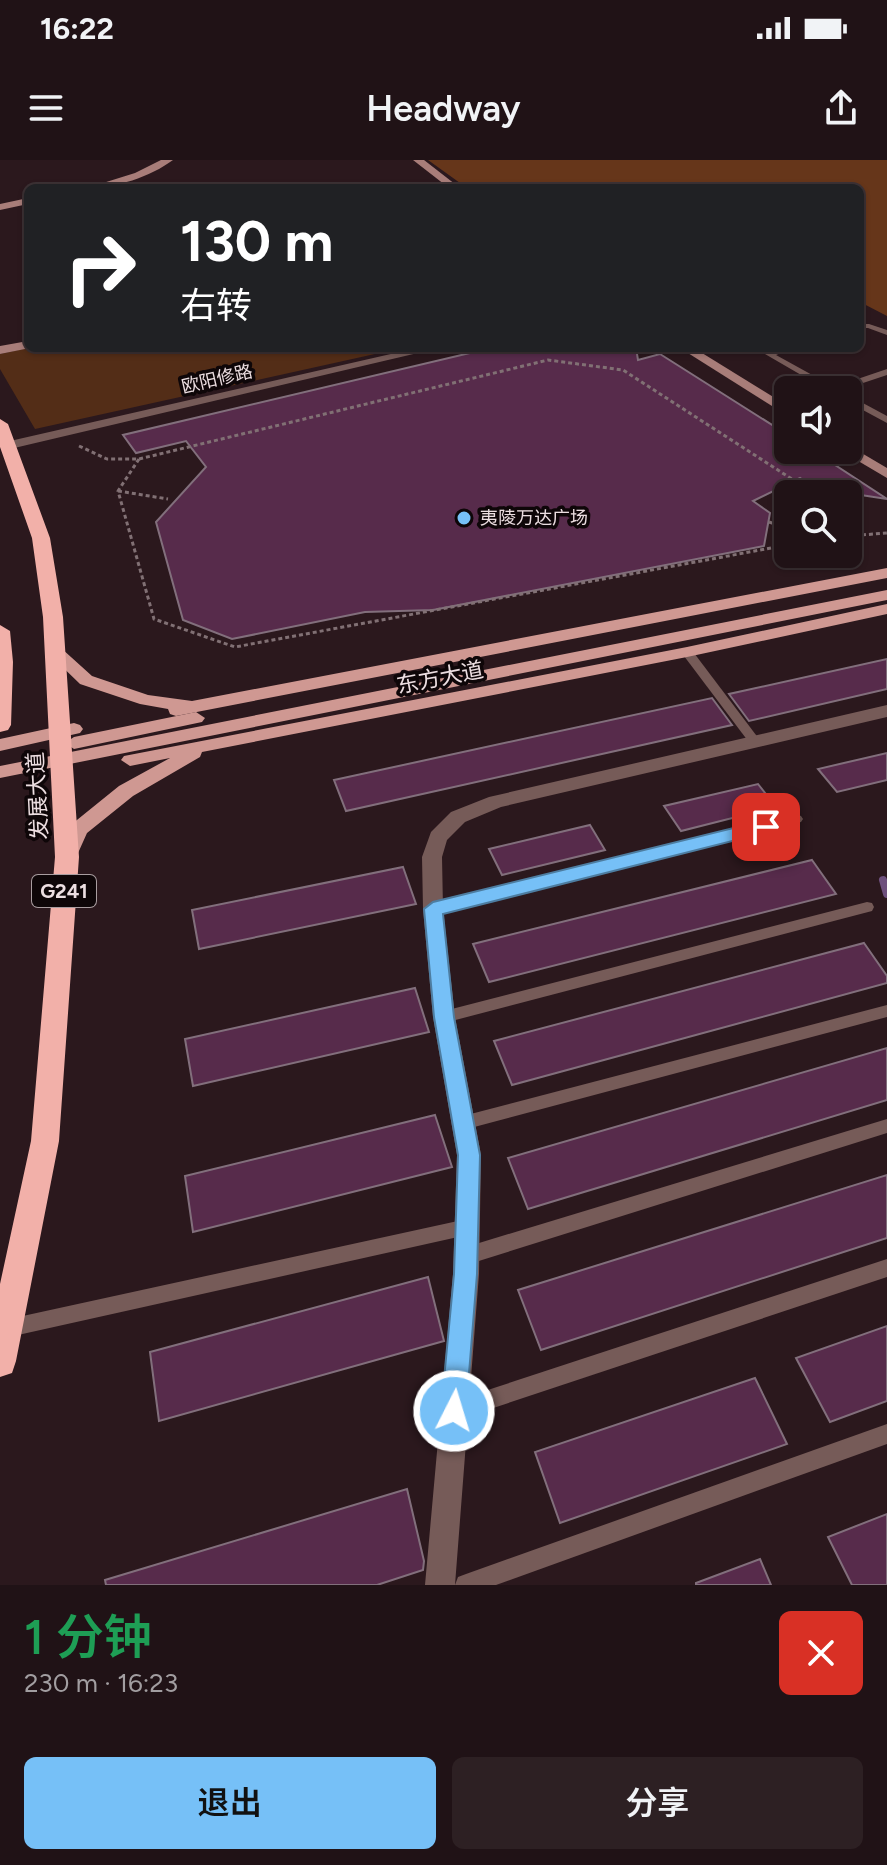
<!DOCTYPE html>
<html lang="zh">
<head>
<meta charset="utf-8">
<style>
	:root { --surface:#201216; --page:#2d2023; --text:#f1f3f6; --muted:#a29ea1; --line:#3d3235; --accent:#76c0f7 }
	body { margin:0; font-family:Figtree,"Noto Sans SC",sans-serif; background:var(--page); color:var(--text); height:100vh; display:flex; flex-direction:column; font-size:30px; white-space:nowrap }
	* { box-sizing:border-box; margin:0 }
	p { font-size:26px; color:var(--muted) }
	.icon { flex:none; width:44px; height:44px; fill:none; stroke:currentColor; stroke-width:2; stroke-linecap:round; stroke-linejoin:round }
	.map { position:relative; height:1425px; overflow:hidden }
	.drawer { display:flex; flex-direction:column; background:var(--surface); flex:1 }
	.drawer>* { flex:none }
	.hud { position:absolute; left:24px; top:24px; width:840px; height:168px; border-radius:12px; box-shadow:0 2px 6px #0004,0 0 0 2px var(--line); background:#202124; color:#fff; overflow:hidden }
	.tools { position:absolute; left:774px; top:216px; display:grid; gap:16px }
	.tools a { display:grid; place-items:center; width:88px; height:88px; border-radius:12px; background:var(--surface); box-shadow:0 2px 6px #0004,0 0 0 2px var(--line); font-size:40px }
	.pin { position:absolute; display:grid; place-items:center; width:68px; height:68px; color:#fff; margin:-34px; border-radius:16px; box-shadow:0 4px 12px #0006 }
	.me { position:absolute; width:88px; margin:-44px; rotate:5deg; stroke-linejoin:round; filter:drop-shadow(0 0 6px #0008) }
	.turn { display:flex; align-items:center; gap:28px; height:168px; padding:0 24px; font-size:36px }
	.turn .icon { width:104px; height:104px; stroke-width:2.5 }
	.turn b { display:block; font-size:56px; line-height:68px }
	.round { display:grid; place-items:center; flex:none; width:84px; height:84px; border-radius:12px; background:var(--page) }
	.headline { display:flex; align-items:center; justify-content:space-between; height:136px; padding:0 24px }
	h1 { font-size:48px; font-weight:600; line-height:60px; color:#1e9e55 }
	.button { display:flex; gap:16px; margin-top:auto; padding:16px 24px }
	.button a { flex:1; height:92px; border-radius:12px; background:var(--accent); color:#111; font-size:32px; font-weight:600; line-height:92px; text-align:center }
	.button a+a { background:var(--page); color:var(--text) }
	.status { display:flex; justify-content:space-between; align-items:center; height:56px; padding:0 40px; background:var(--surface); direction:ltr }
	.status svg { height:22px; fill:currentColor }
	header { display:flex; justify-content:space-between; align-items:center; height:104px; padding:0 24px; background:var(--surface); font-size:36px; font-weight:600 }
	.map>svg:first-child { display:block }
	.green { fill:#532d17 }
	.forest { fill:#66361a }
	.lines { fill:none; stroke-linecap:round; stroke-linejoin:round }
	.stream { stroke:#6e507d; stroke-width:8 }
	.building { fill:#572b4b; stroke:#826f7c; stroke-width:2 }
	.path { stroke:#817074; stroke-width:3; stroke-dasharray:4 3; stroke-linecap:butt }
	.lane { fill:#765b58; fill-rule:evenodd }
	.street { fill:#765b58; fill-rule:evenodd }
	.secondary { fill:#a87d79; fill-rule:evenodd }
	.primary { fill:#cf9892; fill-rule:evenodd }
	.highway { fill:#f2b0a9; fill-rule:evenodd }
	.route { fill:#76c0f7; stroke:#4d7da1; stroke-width:2 }
	.poi-dot { fill:#76c0f7; stroke:#0e0608; stroke-width:3 }
	.labels { text-anchor:middle; stroke-width:7; stroke-linejoin:round; paint-order:stroke }
	.far-street-label { font-size:18px; fill:#ecdee1; stroke:#0e0608 }
	.far-poi-label { font-size:18px; fill:#ecdee1; stroke:#0e0608; text-anchor:start }
	.shield { fill:#0e0608; stroke:#a99da0; stroke-width:2 }
	.shield-label { font-size:20px; font-weight:bold; fill:#ecdee1 }
	.street-label { font-size:22px; fill:#ecdee1; stroke:#0e0608 }
</style>
</head>
<body>
<div class="status"><b>16:22</b><svg viewBox="0 0 49 12"><path d="M0 12V9h3v3zM5 12V6h3v6zM10 12V3h3v9zM15 12V0h3v12zM26 1h20v11H26zM47 4h2v5h-2z"/></svg></div>
<header><svg class="icon" aria-label="menu" viewBox="0 0 24 24"><path d="M4 6h16M4 12h16M4 18h16"/></svg>Headway<svg class="icon" aria-label="share" viewBox="0 0 24 24"><path d="M12 15V3M7 8l5-5 5 5M5 13v7h14v-7"/></svg></header>
<div class="map">
<svg width="887" height="1425" viewBox="0 0 887 1425">
	<rect width="100%" height="100%" fill="#2b181d"/>
	<path class="green" d="M28,188H402L35,269L0,209V194Z"/>
	<path class="forest" d="M428,0H887V156L860,142V28H467Z"/>
	<g class="lines">
		<path class="stream" d="M883,720L887,734"/>
	</g>
	<g class="building">
		<path d="M491,188H636L638,200L660,194L788,275V290H812L887,339L815,328L800,318L753,341L770,353L764,386L433,450L365,452L232,479L183,460L156,362L206,307L186,281L136,293L123,275Z"/>
		<path d="M887,499V529L749,561L729,534Z"/>
		<path d="M712,538L732,565L346,651L334,620Z"/>
		<path d="M887,593V620L837,632L818,609Z"/>
		<path d="M758,624L776,647L681,671L664,646Z"/>
		<path d="M590,665L605,690L502,715L489,689Z"/>
		<path d="M812,700L836,734L489,822L473,784Z"/>
		<path d="M403,707L416,744L199,789L192,750Z"/>
		<path d="M864,783L887,816V823L512,925L494,881Z"/>
		<path d="M415,828L429,872L193,926L185,879Z"/>
		<path d="M887,888V940L528,1049L508,998Z"/>
		<path d="M435,955L452,1007L193,1072L185,1016Z"/>
		<path d="M887,1015V1078L541,1190L518,1130Z"/>
		<path d="M428,1117L444,1181L159,1261L150,1192Z"/>
		<path d="M887,1166V1241L830,1262L796,1198Z"/>
		<path d="M755,1218L787,1284L560,1363L535,1292Z"/>
		<path d="M407,1329L424,1401L423,1410L377,1425H106L105,1420Z"/>
		<path d="M887,1354V1425H852L828,1377Z"/>
		<path d="M760,1399L771,1425H696V1423Z"/>
	</g>
	<g class="lines">
		<g class="path">
			<path d="M79,286L107,299H139L548,200L623,210L815,334"/>
			<path d="M139,299L118,331L154,459L235,487L782,386L788,377"/>
			<path d="M118,331L168,339"/>
			<path d="M769,362L788,368"/>
			<path d="M848,376L887,373"/>
		</g>
		<g class="lane">
			<path d="M860,164H869L887,170V175L868,168H860Z"/>
			<path d="M780,188H793L776,195L834,227L887,209V215L842,230H827L765,194Z"/>
			<path d="M848,235L887,256V263L848,242Z"/>
			<path d="M687,488L691,489L759,579L761,582L759,585H751L681,492Z"/>
			<path d="M796,654L801,656L803,659L801,662L433,754L428,753L426,749L428,745L433,744Z"/>
			<path d="M867,742L872,743L874,747L872,751L444,863L439,861L436,857L439,853L444,851Z"/>
			<path d="M887,845V857L463,970L457,968L455,963L457,958L463,956Z"/>
			<path d="M887,959V973L466,1105L460,1102L457,1096L460,1090L466,1087Z"/>
			<path d="M467,1059L473,1061L476,1067L473,1073L467,1075L9,1177L2,1175L0,1169L2,1161L9,1159Z"/>
			<path d="M887,1099V1117L454,1261L447,1258L444,1251L447,1244L454,1241Z"/>
			<path d="M887,1264V1284L496,1425H455L458,1417L466,1414Z"/>
		</g>
		<g class="street">
			<path d="M417,188H439L10,289L3,285L10,281Z"/>
			<path d="M887,545V557L501,647L465,662L447,680L442,697L443,749L455,857L481,995L479,1114L455,1425H425L453,1114L457,995L433,857L423,749L422,697L431,672L451,652L489,637Z"/>
		</g>
		<g class="secondary">
			<path d="M161,0H173C150,17 116,28 87,28L135,13Z"/>
			<path d="M413,0H424L460,28H449Z"/>
			<path d="M28,38V44L0,50V44Z"/>
			<path d="M28,181L30,188L0,194V186Z"/>
			<path d="M680,188H694L788,246V256Z"/>
			<path d="M848,285L887,308V318L843,292L848,290Z"/>
		</g>
		<g class="primary">
			<path d="M887,408V418L176,556L170,554L168,549L140,544L80,524L47,492L55,487L61,488L92,516L148,535L192,541Z"/>
			<path d="M887,430V440L0,618V606Z"/>
			<path d="M887,444V454L687,497L202,592L200,597L133,636L87,673L74,702L67,704L57,697L72,664L119,626L170,598L130,606L121,600L124,596L687,487Z"/>
			<path d="M196,552L205,558L202,562L74,589L65,583L74,577Z"/>
			<path d="M74,563L80,565L83,569L80,573L0,591V579Z"/>
		</g>
		<g class="highway">
			<path d="M0,259L8,264L50,378L63,457L79,697L59,981L16,1201L12,1213L0,1217V1124L31,981L55,697L43,457L32,378L0,287Z"/>
			<path d="M0,465L10,471L13,502L11,565L8,570L0,572Z"/>
		</g>
	</g>
	<path class="route" d="M766,660L775,667L772,671L443,754L454,857L480,995L477,1114L466,1251L463,1260L454,1264L445,1260L441,1251L454,1114L458,995L434,857L424,749L433,742Z"/>
	<circle class="poi-dot" cx="464" cy="358" r="8"/>
	<g class="labels">
		<g class="far-street-label">
			<text transform="translate(217 219) rotate(-13)" y="6">欧阳修路</text>
		</g>
		<g class="far-poi-label">
			<text x="480" y="364">夷陵万达广场</text>
		</g>
		<rect class="shield" x="32" y="715" width="64" height="32" rx="6"/>
		<g class="shield-label">
			<text x="64" y="738">G241</text>
		</g>
		<g class="street-label">
			<text transform="translate(440 517) rotate(-11)" y="8">东方大道</text>
			<text transform="translate(37 636) rotate(-93)" y="8">发展大道</text>
		</g>
	</g>
</svg>
<div class="tools">
<a><svg class="icon" aria-label="sound" viewBox="0 0 24 24"><path d="M4 9h4l5-4v14l-5-4H4zM17 9q2 3 0 6"/></svg></a>
<a><svg class="icon" aria-label="search" viewBox="0 0 24 24"><circle cx="10" cy="10" r="6"/><path d="M15 15l6 6"/></svg></a>
</div>
<div class="pin" style="left:766px;top:667px;background:#d93025"><svg class="icon" aria-label="arrive" viewBox="0 0 24 24"><path d="M6 21V4h12l-3 4 3 4H6"/></svg></div>
<svg class="me" style="left:454px;top:1251px" viewBox="-20 -20 40 40"><circle r="17" fill="#76c0f7" stroke="#fff" stroke-width="3"/><path d="M0-11L8 9 0 5-8 9z" fill="#fff"/></svg>
<div class="hud">
<div class="turn"><svg class="icon" aria-label="right" viewBox="0 0 24 24"><path d="M7 20v-9h11M14 6l5 5-5 5"/></svg><div><b>130 m</b>右转</div></div>
</div>
</div>
<section class="drawer">
<div class="headline"><div><h1>1 分钟</h1><p>230 m · 16:23</p></div><a class="round" style="background:#d93025;color:#fff"><svg class="icon" aria-label="close" viewBox="0 0 24 24"><path d="M6 6l12 12M18 6L6 18"/></svg></a></div>
<div class="button"><a>退出</a><a>分享</a></div>
</section>
</body>
</html>
